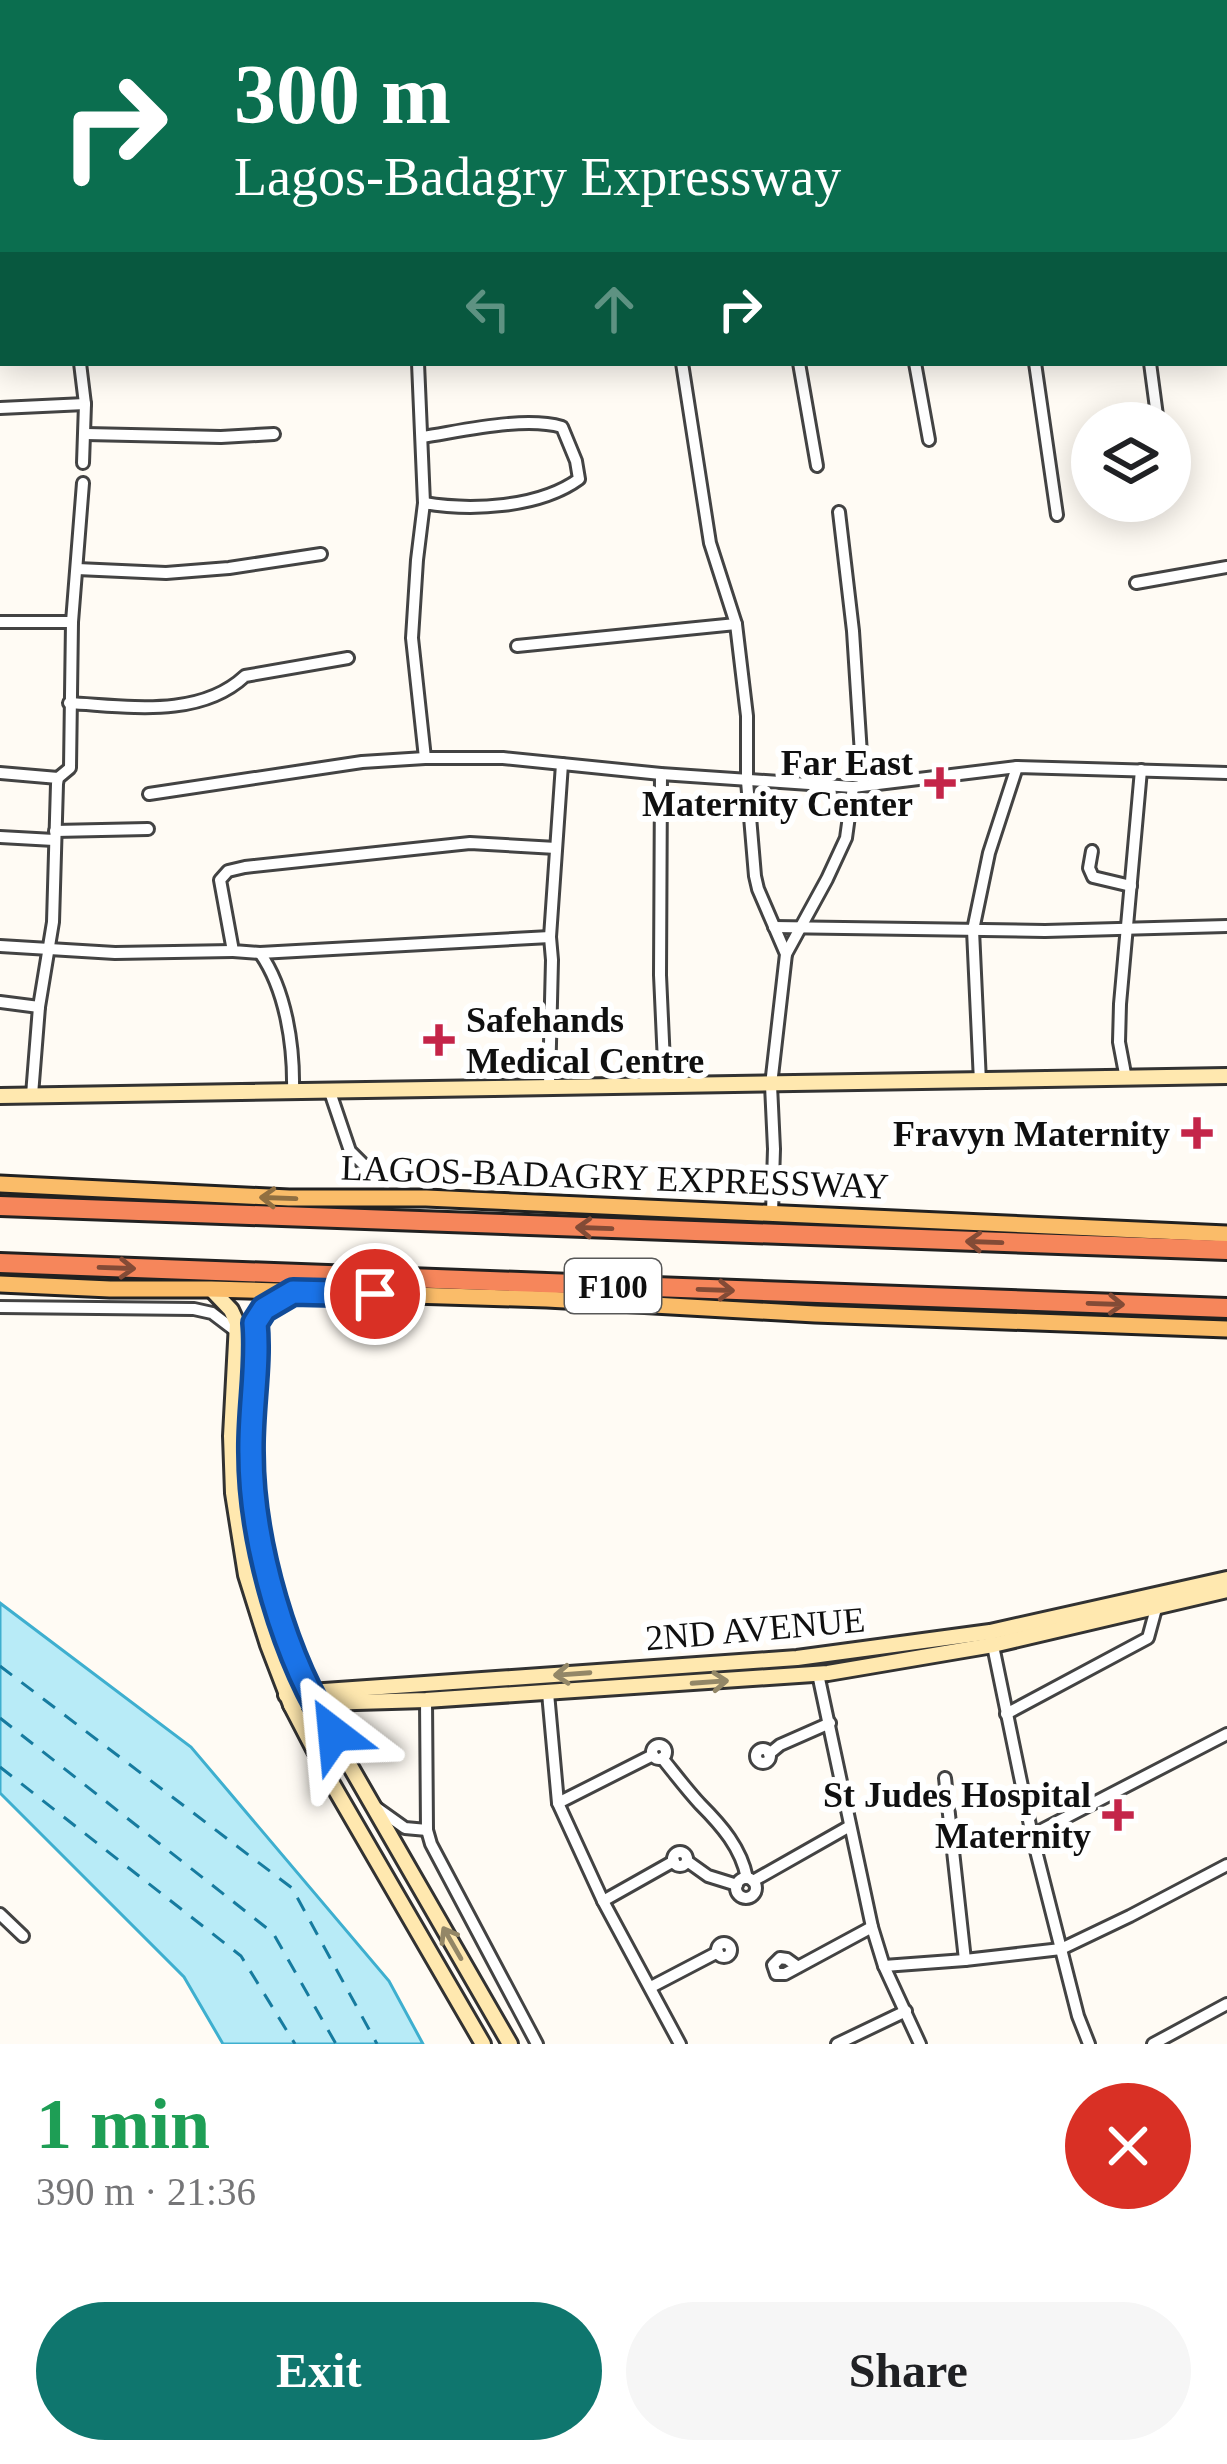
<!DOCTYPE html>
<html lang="en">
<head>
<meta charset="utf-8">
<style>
	:root { --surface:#fff; --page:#f6f6f6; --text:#202124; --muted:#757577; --accent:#0f766e }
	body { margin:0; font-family:Georgia,serif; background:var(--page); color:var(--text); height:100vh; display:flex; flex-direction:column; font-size:45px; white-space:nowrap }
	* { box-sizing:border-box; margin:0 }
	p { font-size:39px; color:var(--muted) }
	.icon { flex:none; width:66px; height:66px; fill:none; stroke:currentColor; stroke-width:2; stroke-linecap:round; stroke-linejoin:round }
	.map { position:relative; height:2044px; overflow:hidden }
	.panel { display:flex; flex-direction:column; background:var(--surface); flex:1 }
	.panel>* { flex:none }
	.top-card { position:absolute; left:0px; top:0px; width:1227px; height:366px; box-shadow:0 6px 30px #0003; background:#0b6e4f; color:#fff; overflow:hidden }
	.tools { position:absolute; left:1071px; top:402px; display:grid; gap:24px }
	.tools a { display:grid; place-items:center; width:120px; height:120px; border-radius:50%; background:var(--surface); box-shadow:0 6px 30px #0003; font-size:60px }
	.pin { position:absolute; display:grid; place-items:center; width:102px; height:102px; color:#fff; margin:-51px; border:6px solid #fff; border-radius:50%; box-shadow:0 3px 12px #0007 }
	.me { position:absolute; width:132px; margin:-66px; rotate:331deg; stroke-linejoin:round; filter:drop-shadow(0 0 9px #0008) }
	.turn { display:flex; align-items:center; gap:42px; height:252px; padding:0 36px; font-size:54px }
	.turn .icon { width:156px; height:156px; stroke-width:2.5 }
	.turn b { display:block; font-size:84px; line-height:102px }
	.lanes { display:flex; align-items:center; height:114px; padding:0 36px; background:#0003; justify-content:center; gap:60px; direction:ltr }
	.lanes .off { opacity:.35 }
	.round { display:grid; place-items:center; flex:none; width:126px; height:126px; border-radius:63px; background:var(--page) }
	.overview { display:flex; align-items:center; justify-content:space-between; height:204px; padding:0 36px }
	h1 { font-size:72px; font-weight:700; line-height:90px; color:#1e9e55 }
	.action { display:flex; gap:24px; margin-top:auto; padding:24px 36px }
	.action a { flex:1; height:138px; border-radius:72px; background:var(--accent); color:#fff; font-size:48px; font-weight:700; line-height:138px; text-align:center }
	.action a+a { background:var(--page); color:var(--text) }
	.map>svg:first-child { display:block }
	.water { fill:#b8ebf7; stroke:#3eafcf; stroke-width:3 }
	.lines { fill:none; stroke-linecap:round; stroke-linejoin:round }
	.ferry { stroke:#167b9f; stroke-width:3; stroke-dasharray:15 12; stroke-linecap:butt }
	.street-casing { stroke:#434343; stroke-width:16 }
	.secondary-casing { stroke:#323232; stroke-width:20 }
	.primary-casing { stroke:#212121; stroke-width:21 }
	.highway-casing { stroke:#212121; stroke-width:24 }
	.street { stroke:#fff; stroke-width:10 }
	.secondary { stroke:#ffe8af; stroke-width:14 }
	.primary { stroke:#fabc69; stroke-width:15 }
	.highway { stroke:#f6865b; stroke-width:18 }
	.oneway { stroke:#916f41 }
	.oneway2 { stroke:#834b36 }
	.oneway3 { stroke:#938767 }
	.route-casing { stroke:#114b97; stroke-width:30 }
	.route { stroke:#1a73e8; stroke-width:21 }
	.poi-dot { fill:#c42549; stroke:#fff; stroke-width:4.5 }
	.labels { text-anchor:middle; stroke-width:12; stroke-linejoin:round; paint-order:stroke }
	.shield { fill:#fff; stroke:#585858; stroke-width:3 }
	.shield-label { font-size:33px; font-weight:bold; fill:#101010 }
	.poi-label { font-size:36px; font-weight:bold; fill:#101010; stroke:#fff; text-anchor:end }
	.street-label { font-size:36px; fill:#101010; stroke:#fff }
</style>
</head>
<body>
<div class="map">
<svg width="1227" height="2044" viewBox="0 0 1227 2044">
	<rect width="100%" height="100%" fill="#fffbf4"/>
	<path class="water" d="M0,1603L191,1747L389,1981L423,2044H223L184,1977L0,1793Z"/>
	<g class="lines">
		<g class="ferry">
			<path d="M0,1666L292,1888L377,2044"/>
			<path d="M0,1718L273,1933L336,2044"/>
			<path d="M0,1767L241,1956L295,2044"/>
		</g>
		<defs>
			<g id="street">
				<path d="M354,0L355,3"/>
				<path d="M1001,0V3"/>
				<path d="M187,3L191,0"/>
				<path d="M1224,88L1227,87"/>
				<path d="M0,157L3,154"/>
				<path d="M1224,216H1227"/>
				<path d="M0,283H3"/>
				<path d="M1224,292H1227"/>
				<path d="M80,363L85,404L83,463"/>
				<path d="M418,363L424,503L417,560L412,638L425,758"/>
				<path d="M682,363L710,543L736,624L747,716V781L755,876L758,889L786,954L771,1085L774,1149L772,1213"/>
				<path d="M799,363L817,466"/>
				<path d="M915,363L929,440"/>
				<path d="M1035,363L1057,515"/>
				<path d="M1150,363L1158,423"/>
				<path d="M0,408L85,404"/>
				<path d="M86,434L221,437L274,434"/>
				<path d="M422,437C462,431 524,416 562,427L576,461L579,479C539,508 471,511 424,503"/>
				<path d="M839,512L853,631L863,785"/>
				<path d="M77,569L166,573L229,568L321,554"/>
				<path d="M1136,583L1227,567"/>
				<path d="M0,622H72"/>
				<path d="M517,646L736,624"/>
				<path d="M69,703C127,706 199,719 245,676L348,658"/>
				<path d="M0,773L58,778"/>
				<path d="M661,774L660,975L665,1085"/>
				<path d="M149,794L362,762L425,758H503L661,774L853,787L1017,767L1227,773"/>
				<path d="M55,831L148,829"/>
				<path d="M0,837L54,840"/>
				<path d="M1092,851L1089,868L1093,877L1131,886"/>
				<path d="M774,927L1045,931L1227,926"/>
				<path d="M550,937L260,953L233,951L220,880L228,871L245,867L470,843L556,848"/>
				<path d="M0,946L115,953L233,951"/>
				<path d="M260,953C286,990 294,1046 293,1091"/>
				<path d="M786,954L827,879L846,838L853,787"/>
				<path d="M0,1002L39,1007"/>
				<path d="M1126,1079L1119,1042L1120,1004L1141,770"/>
				<path d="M980,1082L973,930L989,853L1017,767"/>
				<path d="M549,1085L552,960L550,937L562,764"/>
				<path d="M330,1092L350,1151L363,1164L403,1177"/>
				<path d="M32,1095L39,1007L53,922L57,784L58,778L70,768L72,622L83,483"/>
				<path d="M0,1307L194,1309L212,1313L237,1332"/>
				<path d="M992,1641L1032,1835L1078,2016L1089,2044"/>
				<path d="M818,1674L872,1927L884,1966L920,2044"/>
				<path d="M548,1693L558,1803L603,1901L680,2044"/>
				<path d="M426,1700L427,1830L431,1844L537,2044"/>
				<path d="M1006,1714L1148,1638L1157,1605"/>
				<circle cx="659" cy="1752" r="7"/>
				<circle cx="763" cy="1756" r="7"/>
				<path d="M769,1754L780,1745L830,1723"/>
				<path d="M662,1758C675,1774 687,1790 700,1804C722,1826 741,1848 747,1878"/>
				<path d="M945,1778L965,1960"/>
				<path d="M558,1803L653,1755"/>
				<path d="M377,1808L405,1828L427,1830"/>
				<path d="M1032,1835L1227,1734"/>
				<circle cx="680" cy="1859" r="7"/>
				<path d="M687,1861L708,1876L737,1885"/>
				<circle cx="746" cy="1888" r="10"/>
				<path d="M753,1881L850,1826"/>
				<path d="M603,1901L674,1861"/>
				<path d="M0,1914L23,1936"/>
				<circle cx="724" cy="1950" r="7"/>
				<path d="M884,1966L965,1960L1061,1949L1130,1916L1227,1865"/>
				<path d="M798,1967L787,1959L780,1958L773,1965L776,1974H785L872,1927"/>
				<path d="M651,1987L718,1952"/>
				<path d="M837,2044L906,2011"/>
				<path d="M1153,2044L1227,2004"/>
			</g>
			<g id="secondary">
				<path d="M0,1096L1227,1076"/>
				<path d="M211,1289L231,1310L237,1323L231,1436L233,1493L246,1575L268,1645L291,1705L330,1780L483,2044"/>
				<path d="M293,1292L264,1309L255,1323L252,1474L264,1560L278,1610L315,1705L510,2044"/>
				<path d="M286,1695L299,1692L307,1687L310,1692L797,1658L990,1632L1227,1579"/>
				<path d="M291,1705L312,1698L322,1703L426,1700L828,1673L993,1645L1227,1590"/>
			</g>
			<g id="primary">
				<path d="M0,1184L289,1198H426L1227,1234"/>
				<path d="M0,1284L110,1289H211L547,1299L815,1314L1227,1329"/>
			</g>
			<g id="highway">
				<path d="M0,1206L1227,1250"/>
				<path d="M0,1263L1227,1308"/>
			</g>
		</defs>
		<use href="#street" class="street-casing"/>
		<use href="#secondary" class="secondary-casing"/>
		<use href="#primary" class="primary-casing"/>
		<use href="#highway" class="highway-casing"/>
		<use href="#street" class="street"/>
		<use href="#secondary" class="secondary"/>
		<use href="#primary" class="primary"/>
		<use href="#highway" class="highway"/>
	</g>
	<defs><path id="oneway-shaft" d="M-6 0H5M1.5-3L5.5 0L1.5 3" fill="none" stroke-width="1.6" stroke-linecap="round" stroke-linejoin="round" transform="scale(3)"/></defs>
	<use class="oneway" href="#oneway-shaft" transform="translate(278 1198) rotate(-178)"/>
	<g class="oneway2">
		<use href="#oneway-shaft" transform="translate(594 1228) rotate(-178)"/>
		<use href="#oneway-shaft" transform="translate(984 1242) rotate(-178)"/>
		<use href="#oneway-shaft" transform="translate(117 1268) rotate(2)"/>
		<use href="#oneway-shaft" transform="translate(716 1290) rotate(2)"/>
		<use href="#oneway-shaft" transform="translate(1106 1304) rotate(2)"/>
	</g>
	<g class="oneway3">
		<use href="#oneway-shaft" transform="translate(572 1674) rotate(176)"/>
		<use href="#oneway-shaft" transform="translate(710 1682) rotate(-4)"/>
		<use href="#oneway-shaft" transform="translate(452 1943) rotate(-120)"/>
	</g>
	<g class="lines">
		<defs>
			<path id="route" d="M334,1734C285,1661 251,1542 251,1453C250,1410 259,1365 255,1323L264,1309L293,1292L375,1294"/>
		</defs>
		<use href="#route" class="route-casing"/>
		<use href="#route" class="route"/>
	</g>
	<g class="poi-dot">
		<path d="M934 765h12v12h12v12h-12v12h-12v-12h-12v-12h12z"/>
		<path d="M433 1022h12v12h12v12h-12v12h-12v-12h-12v-12h12z"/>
		<path d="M1191 1115h12v12h12v12h-12v12h-12v-12h-12v-12h12z"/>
		<path d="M1112 1797h12v12h12v12h-12v12h-12v-12h-12v-12h12z"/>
	</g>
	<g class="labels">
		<rect class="shield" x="565" y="1259" width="96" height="54" rx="9"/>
		<g class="shield-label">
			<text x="613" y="1298">F100</text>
		</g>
		<g class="poi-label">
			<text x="913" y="775">Far East<tspan x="913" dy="41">Maternity Center</tspan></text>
			<text x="466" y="1032" text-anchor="start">Safehands<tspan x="466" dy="41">Medical Centre</tspan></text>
			<text x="1170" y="1146">Fravyn Maternity</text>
			<text x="1091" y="1807">St Judes Hospital<tspan x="1091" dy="41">Maternity</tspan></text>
		</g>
		<g class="street-label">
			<text transform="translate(615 1176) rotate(2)" y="13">LAGOS-BADAGRY EXPRESSWAY</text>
			<text transform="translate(755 1628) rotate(-5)" y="13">2ND AVENUE</text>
		</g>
	</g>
</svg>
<div class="tools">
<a><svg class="icon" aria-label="layers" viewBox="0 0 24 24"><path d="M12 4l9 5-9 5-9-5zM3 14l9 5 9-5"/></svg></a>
</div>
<div class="pin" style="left:375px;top:1294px;background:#d93025"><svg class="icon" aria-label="arrive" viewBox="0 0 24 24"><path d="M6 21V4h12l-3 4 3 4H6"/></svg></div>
<svg class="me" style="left:334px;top:1734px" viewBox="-20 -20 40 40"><path d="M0-17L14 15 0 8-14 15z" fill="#1a73e8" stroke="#fff" stroke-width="4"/></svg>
<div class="top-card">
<div class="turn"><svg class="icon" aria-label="right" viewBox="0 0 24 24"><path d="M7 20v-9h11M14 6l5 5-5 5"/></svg><div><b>300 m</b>Lagos-Badagry Expressway</div></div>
<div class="lanes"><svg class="icon off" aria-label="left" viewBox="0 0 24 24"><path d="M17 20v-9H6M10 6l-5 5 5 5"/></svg><svg class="icon off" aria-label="ahead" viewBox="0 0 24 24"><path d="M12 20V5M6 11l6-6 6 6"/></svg><svg class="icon" aria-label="right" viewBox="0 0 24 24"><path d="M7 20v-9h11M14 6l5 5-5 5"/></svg></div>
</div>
</div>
<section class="panel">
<div class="overview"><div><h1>1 min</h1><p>390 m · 21:36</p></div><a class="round" style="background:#d93025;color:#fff"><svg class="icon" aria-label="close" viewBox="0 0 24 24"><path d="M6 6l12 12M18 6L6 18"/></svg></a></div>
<div class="action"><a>Exit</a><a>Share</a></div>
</section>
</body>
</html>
